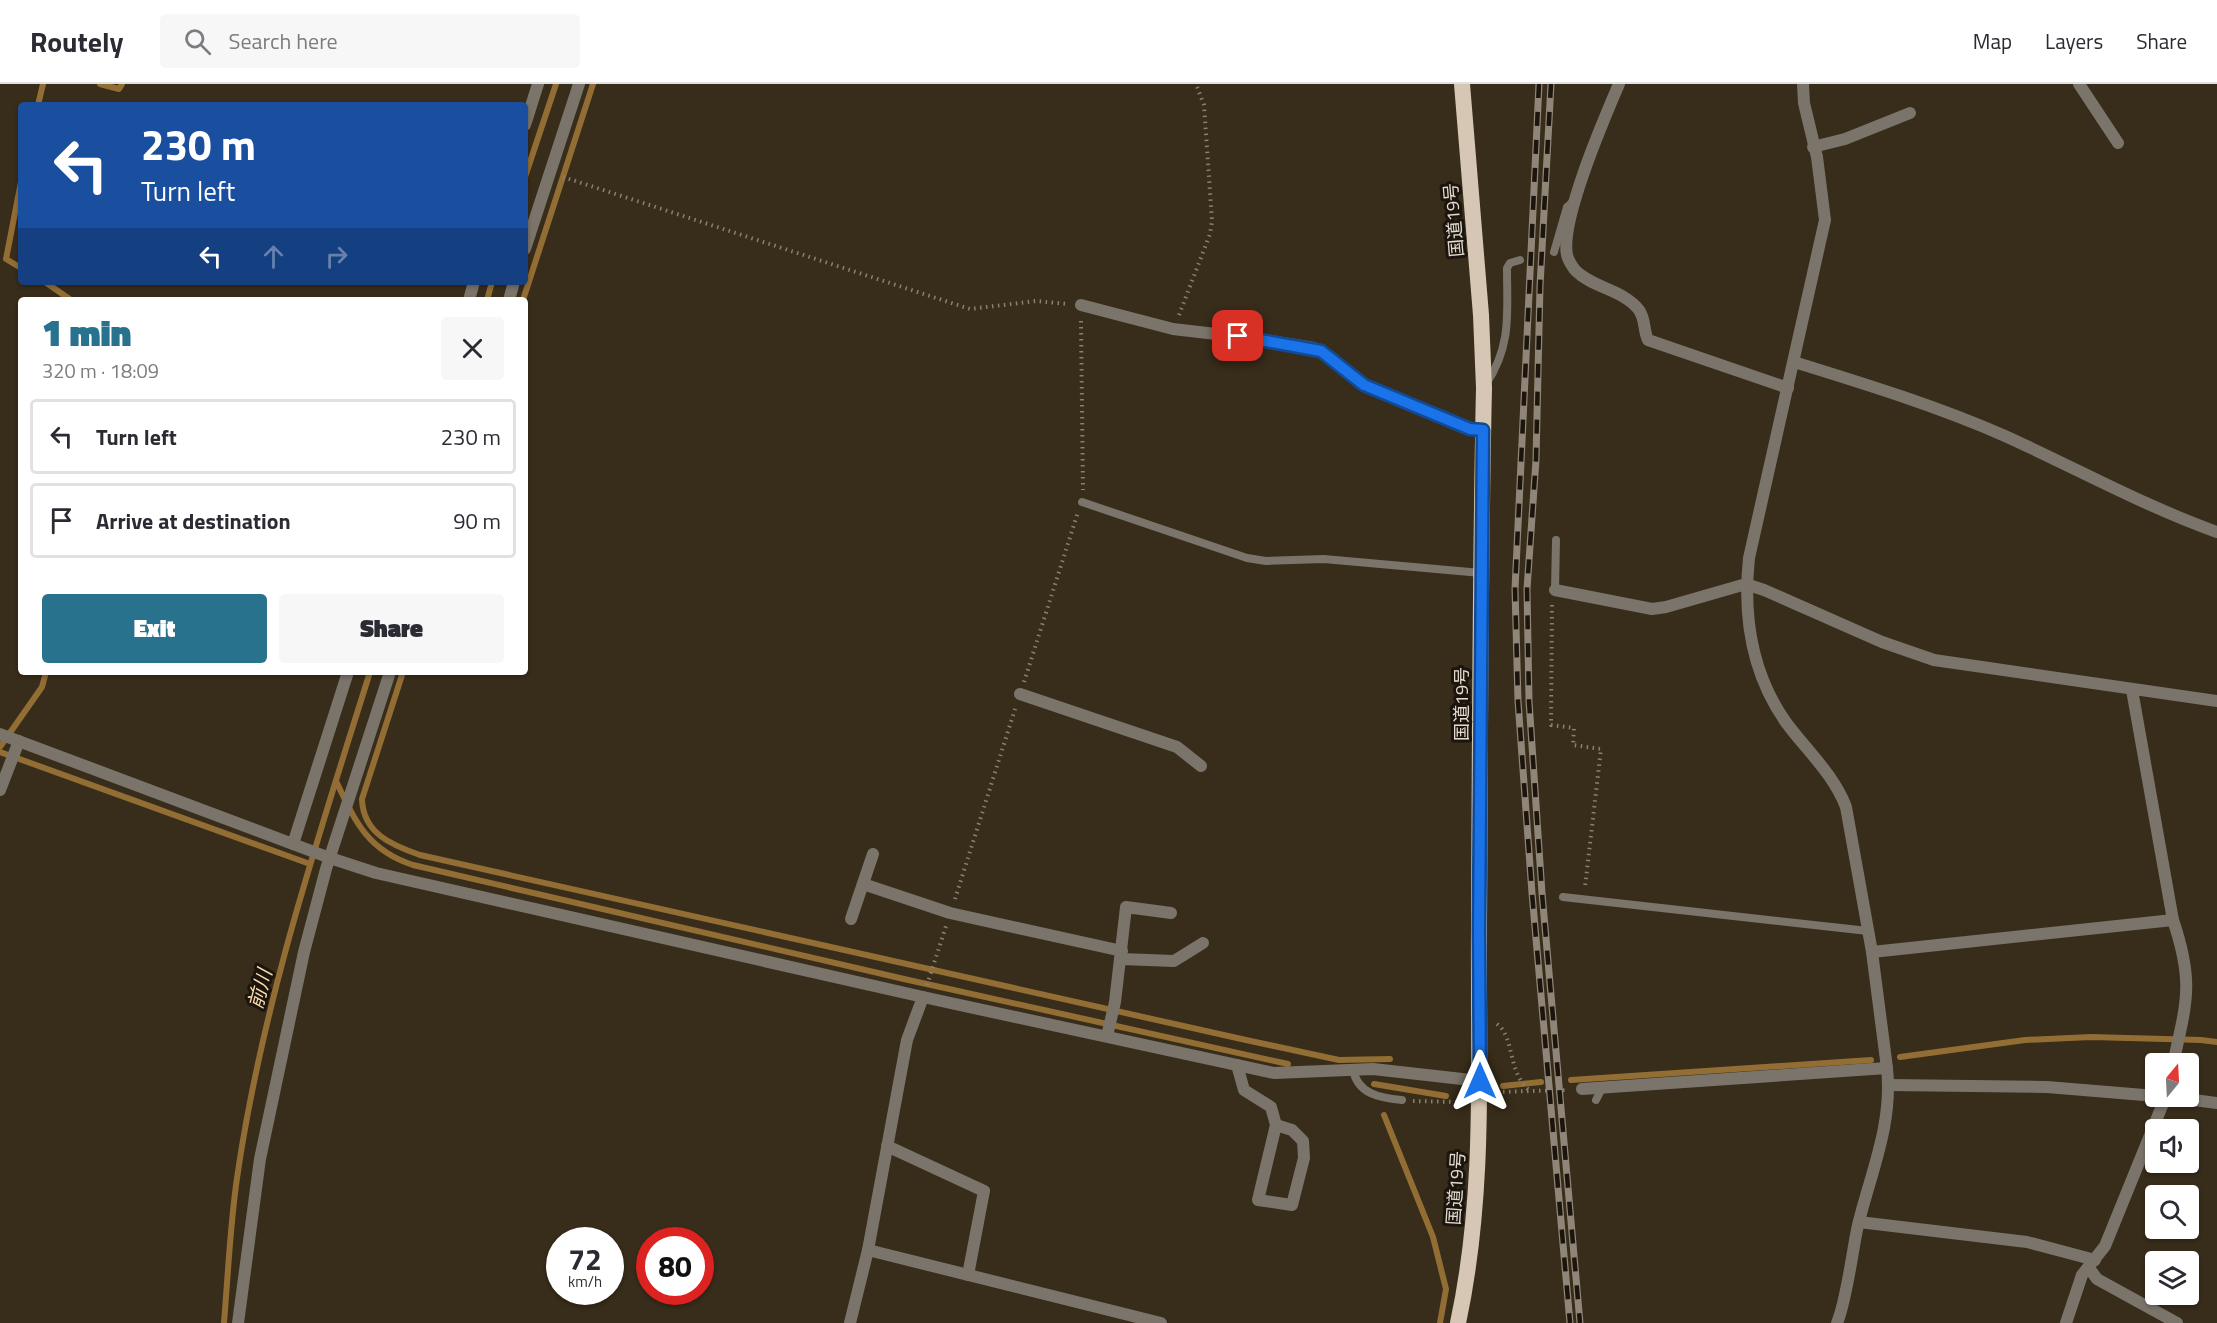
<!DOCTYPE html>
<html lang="en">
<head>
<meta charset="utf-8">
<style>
	:root { --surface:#fff; --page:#f7f7f7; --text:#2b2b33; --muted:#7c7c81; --line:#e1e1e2; --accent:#28728e }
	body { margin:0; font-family:"Titillium Web","Noto Sans JP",sans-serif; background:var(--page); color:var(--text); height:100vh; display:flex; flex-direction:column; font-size:22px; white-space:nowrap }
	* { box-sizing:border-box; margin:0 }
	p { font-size:20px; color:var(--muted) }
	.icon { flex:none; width:33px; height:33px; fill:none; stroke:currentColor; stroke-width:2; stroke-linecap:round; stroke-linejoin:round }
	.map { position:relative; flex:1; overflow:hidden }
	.drawer { position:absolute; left:18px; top:213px; width:510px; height:378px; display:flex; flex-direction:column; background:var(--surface); border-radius:6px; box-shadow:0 2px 4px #0004 }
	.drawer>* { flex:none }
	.banner { position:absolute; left:18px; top:18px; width:510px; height:183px; border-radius:6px; box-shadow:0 2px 4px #0004; background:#1a4fa0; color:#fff; overflow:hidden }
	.needle { width:39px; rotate:18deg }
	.tools { position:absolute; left:2145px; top:969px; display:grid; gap:12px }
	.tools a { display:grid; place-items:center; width:54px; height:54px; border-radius:6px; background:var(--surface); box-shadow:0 2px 4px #0004; font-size:30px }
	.speed { position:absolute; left:546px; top:1143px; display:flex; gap:12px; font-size:30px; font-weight:700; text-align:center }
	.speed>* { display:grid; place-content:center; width:78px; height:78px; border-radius:50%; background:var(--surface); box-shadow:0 2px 4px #0004; line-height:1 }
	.speed small { font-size:15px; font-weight:400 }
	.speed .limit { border:9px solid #d22; background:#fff; color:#111 }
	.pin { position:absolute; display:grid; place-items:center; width:51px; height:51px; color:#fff; margin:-26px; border-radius:12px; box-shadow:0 3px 9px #0006 }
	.me { position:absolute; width:66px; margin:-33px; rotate:0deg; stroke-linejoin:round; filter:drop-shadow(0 0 4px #0008) }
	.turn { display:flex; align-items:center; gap:21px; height:126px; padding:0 24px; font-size:27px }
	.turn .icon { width:78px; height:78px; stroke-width:2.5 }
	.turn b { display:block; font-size:42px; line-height:51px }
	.lanes { display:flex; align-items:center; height:57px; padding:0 24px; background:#0003; justify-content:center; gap:30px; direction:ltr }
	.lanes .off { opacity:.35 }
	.round { display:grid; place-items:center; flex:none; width:63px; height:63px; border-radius:6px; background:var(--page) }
	.head { display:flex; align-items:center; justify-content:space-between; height:102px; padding:0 24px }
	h1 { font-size:36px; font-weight:800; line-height:45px; color:var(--accent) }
	.cta { display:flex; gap:12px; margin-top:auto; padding:12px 24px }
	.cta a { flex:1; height:69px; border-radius:6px; background:var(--accent); color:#fff; font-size:24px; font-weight:800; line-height:69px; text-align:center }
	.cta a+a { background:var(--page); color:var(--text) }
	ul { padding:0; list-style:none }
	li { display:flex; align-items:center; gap:18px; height:75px; margin:0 12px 9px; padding:0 12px; border:3px solid var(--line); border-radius:6px }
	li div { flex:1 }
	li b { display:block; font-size:22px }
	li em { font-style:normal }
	header { display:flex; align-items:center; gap:36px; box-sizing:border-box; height:84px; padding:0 30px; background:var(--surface); border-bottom:2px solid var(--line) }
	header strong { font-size:28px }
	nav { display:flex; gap:33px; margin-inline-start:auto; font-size:21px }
	.search { width:420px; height:54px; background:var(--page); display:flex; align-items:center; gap:15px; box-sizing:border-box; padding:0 21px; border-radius:6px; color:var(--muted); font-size:22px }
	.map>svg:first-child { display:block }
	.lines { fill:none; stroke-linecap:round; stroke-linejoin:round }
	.stream { stroke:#926e35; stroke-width:6 }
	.path { stroke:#8a8071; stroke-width:4; stroke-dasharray:1.5 4.5; stroke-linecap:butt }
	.service { stroke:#7a746b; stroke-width:8 }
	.minor { stroke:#7a746b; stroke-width:12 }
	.trunk { stroke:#d5c7b3; stroke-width:16 }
	.rail-casing { stroke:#908678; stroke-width:7 }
	.rail { stroke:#1b150e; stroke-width:4.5; stroke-dasharray:14; stroke-linecap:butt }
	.route-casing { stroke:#114b97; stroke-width:15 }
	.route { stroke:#1a73e8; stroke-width:10 }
	.labels { text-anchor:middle; stroke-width:6; stroke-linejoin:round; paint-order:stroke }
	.street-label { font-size:18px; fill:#e2dacf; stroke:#1b150e }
	.water-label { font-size:20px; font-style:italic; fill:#fddcad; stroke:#1b150e }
</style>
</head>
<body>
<header>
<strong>Routely</strong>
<div class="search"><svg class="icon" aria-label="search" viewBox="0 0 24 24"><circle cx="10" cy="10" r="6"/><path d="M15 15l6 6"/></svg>Search here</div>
<nav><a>Map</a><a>Layers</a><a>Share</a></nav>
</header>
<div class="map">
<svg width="2217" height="1239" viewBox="0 0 2217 1239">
	<rect width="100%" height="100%" fill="#382c1a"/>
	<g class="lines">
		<g class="stream">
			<path d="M100,0L119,5L122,0"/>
			<path d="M38,21L43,0"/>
			<path d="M525,93L556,0"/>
			<path d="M21,98L6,175L21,184"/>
			<path d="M45,198L71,216"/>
			<path d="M487,216L492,198"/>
			<path d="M523,216L593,0"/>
			<path d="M403,588L362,715C363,749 391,761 420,771L1246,956L1339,976L1390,975"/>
			<path d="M0,663L42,603L46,588"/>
			<path d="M0,668L310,780"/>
			<path d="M336,697C355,737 367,766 413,781L904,895L1288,980"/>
			<path d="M1900,973L2025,956L2091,953L2201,956L2217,958"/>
			<path d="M1571,996L1871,976"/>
			<path d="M1374,1000L1446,1012"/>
			<path d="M1503,1002L1541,998"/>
			<path d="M1384,1031L1433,1153L1446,1205L1440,1239"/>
			<path d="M224,1239C228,1191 230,1142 237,1094C262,921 318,754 370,588"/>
		</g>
		<g class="path">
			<path d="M563,93L970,225L1036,217L1068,220"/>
			<path d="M1179,231L1210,150L1212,137L1204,21L1196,0"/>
			<path d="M1081,237L1083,406"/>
			<path d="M1552,521L1551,641L1574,644L1573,661L1601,665L1585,803"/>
			<path d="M1024,598L1078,428"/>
			<path d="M955,815L1016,622"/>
			<path d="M927,901L946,842"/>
			<path d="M1497,940C1515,953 1507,987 1529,1006"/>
			<path d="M1497,1008L1569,1006"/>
			<path d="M1413,1017L1460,1018"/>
		</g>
		<g class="service">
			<path d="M1554,168L1567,123L1575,116"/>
			<path d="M1486,300C1512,262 1507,228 1507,184L1510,179L1520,176"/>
			<path d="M1082,418L1247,474L1266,477L1324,475L1481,489"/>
			<path d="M1555,506L1556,456"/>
			<path d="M1563,813L1868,847"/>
			<path d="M1353,985C1357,1010 1380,1014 1402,1016"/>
			<path d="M1596,1016L1602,1004"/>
		</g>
		<g class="minor">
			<path d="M1619,0C1604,35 1560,136 1567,171C1568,176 1573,184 1576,187C1593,204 1624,206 1639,226C1646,236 1643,246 1648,256L1788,304"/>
			<path d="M1803,0L1804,19L1817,73L1825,136L1749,474C1743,531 1751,588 1785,637C1806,666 1833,689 1846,723L1872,868L1887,984C1893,1040 1871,1088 1858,1141C1852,1168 1847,1215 1837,1239"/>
			<path d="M2079,0L2118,59"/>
			<path d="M525,41L538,0"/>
			<path d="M1813,63L1845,55L1910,29"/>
			<path d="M525,165L579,0"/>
			<path d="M469,216L474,198"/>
			<path d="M509,216L514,198"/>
			<path d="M1081,221L1173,245L1259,255L1314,264L1331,273L1364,301L1470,345L1483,346"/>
			<path d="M1794,278C1865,300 1937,322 2005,352C2076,384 2144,422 2217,448"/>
			<path d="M1555,506L1652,525L1666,523L1746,500L1764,506L1882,558L1934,576L2217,617"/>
			<path d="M2132,606L2173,836C2194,898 2187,917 2173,980"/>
			<path d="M1020,610L1177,663L1201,682"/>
			<path d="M0,650L330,774L376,789L923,913L1274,989L1373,985L1480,997"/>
			<path d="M0,706L19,657"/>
			<path d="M293,760L348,588"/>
			<path d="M863,800L950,829L1122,867"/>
			<path d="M851,835L873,770"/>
			<path d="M1872,868L2173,836"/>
			<path d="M1121,875L1174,877L1203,859"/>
			<path d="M1107,952L1115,918L1126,823L1171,829"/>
			<path d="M1237,981L1244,1006L1271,1023L1276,1041L1258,1116L1292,1121L1304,1074L1303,1057L1292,1046L1276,1041"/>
			<path d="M1889,1001L2047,1003L2156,1012"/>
			<path d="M1582,1005L1887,984"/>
			<path d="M2164,1012L2217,1019"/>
			<path d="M887,1062L984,1107L968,1191"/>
			<path d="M1859,1138L2027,1158L2095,1176"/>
			<path d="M868,1166L1161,1239"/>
			<path d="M2089,1184L2097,1195L2177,1239"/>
			<path d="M238,1239L260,1075L304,868L326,785L390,588"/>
			<path d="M850,1239L868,1166L907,956L923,913"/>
			<path d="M2066,1239L2082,1191L2105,1162L2166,1012"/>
		</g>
		<path class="trunk" d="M1458,1239C1486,1109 1478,977 1479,845C1480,665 1480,484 1484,304L1481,231L1462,0"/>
		<defs>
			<g id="rail">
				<path d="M1539,0L1515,505L1518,617L1532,809L1570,1239"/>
				<path d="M1551,0L1540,202L1536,376L1527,505L1529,617L1542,809L1580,1239"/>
			</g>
		</defs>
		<use href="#rail" class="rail-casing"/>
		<use href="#rail" class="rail"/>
	</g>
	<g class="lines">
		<defs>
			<path id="route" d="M1238,252L1321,267L1364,301L1470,345L1483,346L1479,848L1480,997"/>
		</defs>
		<use href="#route" class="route-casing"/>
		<use href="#route" class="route"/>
	</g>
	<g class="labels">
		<g class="street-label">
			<text transform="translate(1454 136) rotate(-95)" y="6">国道19号</text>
			<text transform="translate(1462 620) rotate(-90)" y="6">国道19号</text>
			<text transform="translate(1456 1104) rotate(-86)" y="6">国道19号</text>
		</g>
		<g class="water-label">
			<text transform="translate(260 905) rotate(-75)" y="7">前川</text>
		</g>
	</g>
</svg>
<div class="tools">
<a><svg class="needle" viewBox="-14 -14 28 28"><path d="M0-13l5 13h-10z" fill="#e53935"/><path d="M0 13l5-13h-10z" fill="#7c7c81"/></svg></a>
<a><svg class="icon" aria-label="sound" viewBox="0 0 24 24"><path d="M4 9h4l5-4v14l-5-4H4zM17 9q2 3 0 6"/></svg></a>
<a><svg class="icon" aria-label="search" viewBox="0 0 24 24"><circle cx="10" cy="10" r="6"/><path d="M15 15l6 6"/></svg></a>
<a><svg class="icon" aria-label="layers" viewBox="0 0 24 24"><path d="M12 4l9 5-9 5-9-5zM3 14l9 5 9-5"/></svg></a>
</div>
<div class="speed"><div>72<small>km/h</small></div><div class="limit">80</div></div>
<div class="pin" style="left:1238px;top:252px;background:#d93025"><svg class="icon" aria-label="arrive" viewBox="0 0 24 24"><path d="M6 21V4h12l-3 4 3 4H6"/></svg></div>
<svg class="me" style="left:1480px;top:997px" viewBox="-20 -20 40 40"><path d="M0-17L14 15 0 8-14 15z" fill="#1a73e8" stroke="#fff" stroke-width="4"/></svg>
<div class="banner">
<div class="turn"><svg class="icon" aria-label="left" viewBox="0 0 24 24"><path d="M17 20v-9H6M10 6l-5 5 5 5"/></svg><div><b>230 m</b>Turn left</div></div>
<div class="lanes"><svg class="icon" aria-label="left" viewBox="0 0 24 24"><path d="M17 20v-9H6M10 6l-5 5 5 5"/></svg><svg class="icon off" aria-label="ahead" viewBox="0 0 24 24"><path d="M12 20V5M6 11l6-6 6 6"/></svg><svg class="icon off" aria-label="right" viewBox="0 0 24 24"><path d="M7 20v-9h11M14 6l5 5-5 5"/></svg></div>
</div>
<section class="drawer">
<div class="head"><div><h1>1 min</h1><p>320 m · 18:09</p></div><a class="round"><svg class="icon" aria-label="close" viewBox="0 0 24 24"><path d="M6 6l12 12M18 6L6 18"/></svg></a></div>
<ul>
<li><svg class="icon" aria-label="left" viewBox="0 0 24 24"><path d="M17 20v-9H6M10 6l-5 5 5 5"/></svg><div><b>Turn left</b></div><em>230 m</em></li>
<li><svg class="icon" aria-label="arrive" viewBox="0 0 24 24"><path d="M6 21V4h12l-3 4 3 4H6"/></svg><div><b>Arrive at destination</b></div><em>90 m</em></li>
</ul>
<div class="cta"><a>Exit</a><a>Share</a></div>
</section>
</div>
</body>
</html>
